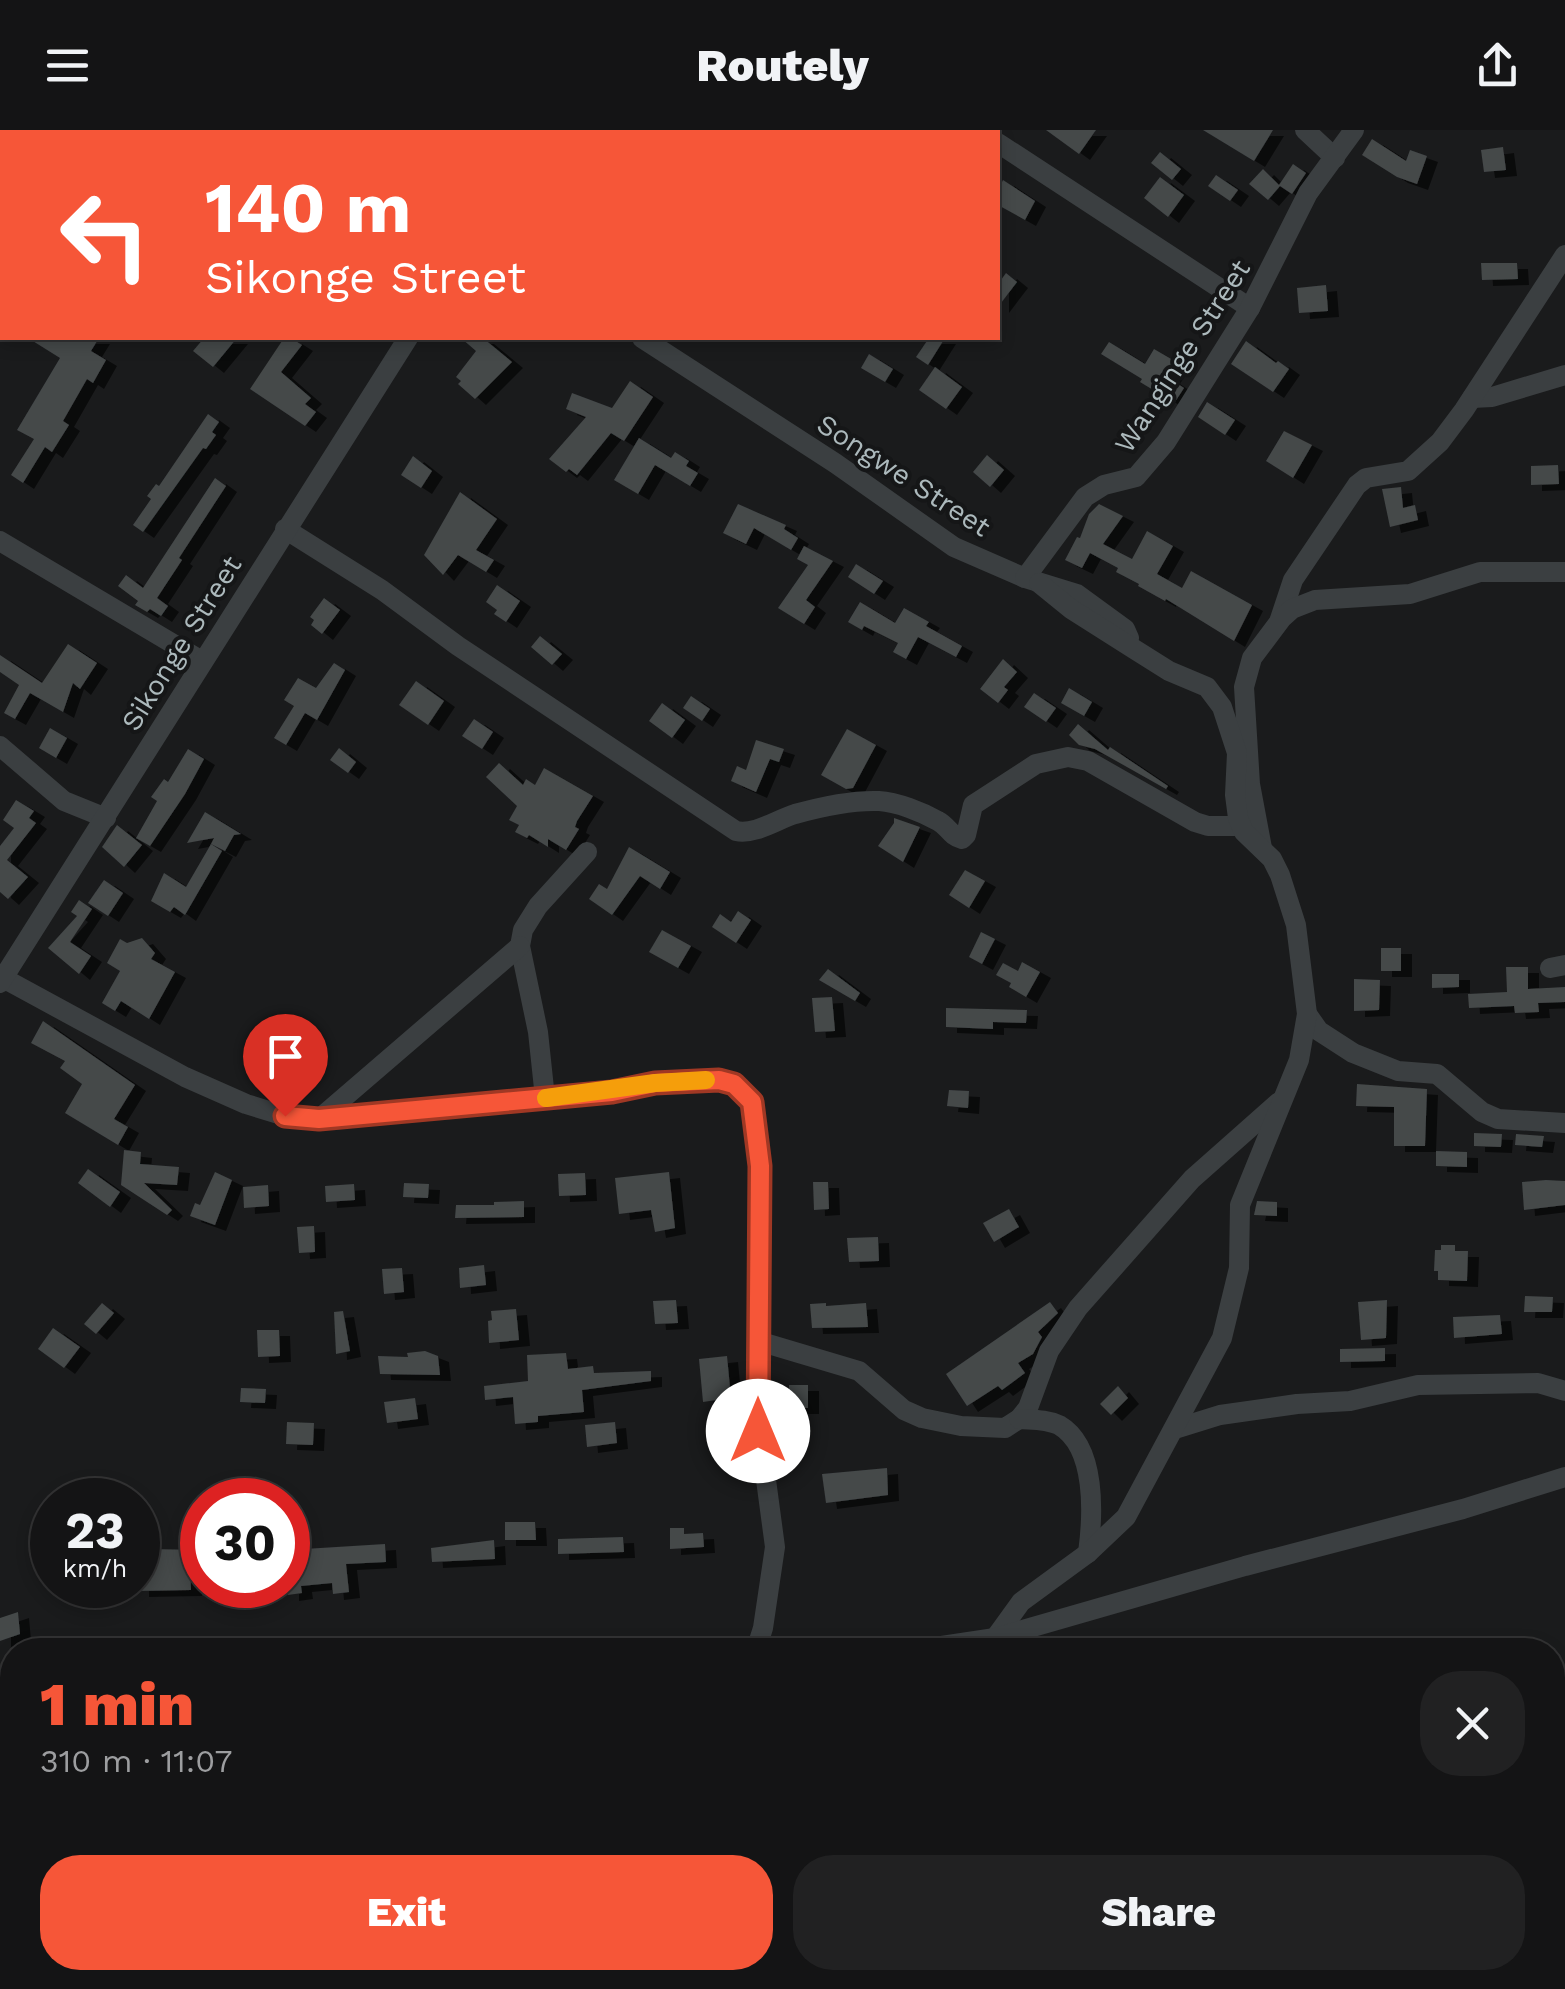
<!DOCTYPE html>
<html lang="en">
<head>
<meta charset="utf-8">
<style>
	:root { --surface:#141415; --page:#212122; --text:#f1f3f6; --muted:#9d9ea0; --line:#333334; --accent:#f65638 }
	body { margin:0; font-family:"Work Sans",sans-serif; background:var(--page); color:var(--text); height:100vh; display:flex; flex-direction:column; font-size:38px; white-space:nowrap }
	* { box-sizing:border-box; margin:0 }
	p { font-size:32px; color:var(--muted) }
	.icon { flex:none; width:55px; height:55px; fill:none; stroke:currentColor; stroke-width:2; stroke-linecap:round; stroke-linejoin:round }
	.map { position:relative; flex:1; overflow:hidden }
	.sheet { position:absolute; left:0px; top:1508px; width:1565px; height:352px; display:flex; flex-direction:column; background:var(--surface); border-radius:40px 40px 0 0; box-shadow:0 5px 15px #0003,0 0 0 2px var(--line) }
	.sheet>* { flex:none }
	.top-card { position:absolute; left:0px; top:0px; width:1000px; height:210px; box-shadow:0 5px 15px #0003,0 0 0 2px var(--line); background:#f65638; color:#fff; overflow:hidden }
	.speed { position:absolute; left:30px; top:1348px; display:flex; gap:20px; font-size:50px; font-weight:700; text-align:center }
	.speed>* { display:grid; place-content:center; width:130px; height:130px; border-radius:50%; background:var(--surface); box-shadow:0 5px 15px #0003,0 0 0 2px var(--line); line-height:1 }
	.speed small { font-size:25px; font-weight:400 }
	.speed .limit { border:15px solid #d22; background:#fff; color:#111 }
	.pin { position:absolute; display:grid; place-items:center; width:85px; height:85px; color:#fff; margin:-102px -42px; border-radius:50% 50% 50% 0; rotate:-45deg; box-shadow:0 0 10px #0007 }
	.pin .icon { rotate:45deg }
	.me { position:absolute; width:110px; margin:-55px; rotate:0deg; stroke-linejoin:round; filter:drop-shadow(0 0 8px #0008) }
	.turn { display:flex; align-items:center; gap:35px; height:210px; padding:0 40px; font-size:45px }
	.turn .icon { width:130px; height:130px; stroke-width:2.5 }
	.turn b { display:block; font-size:70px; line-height:85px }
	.round { display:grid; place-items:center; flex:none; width:105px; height:105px; border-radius:40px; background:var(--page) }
	.head { display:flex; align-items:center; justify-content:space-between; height:170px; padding:0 40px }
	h1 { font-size:60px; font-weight:800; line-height:75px; color:var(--accent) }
	.button { display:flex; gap:20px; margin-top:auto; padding:20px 40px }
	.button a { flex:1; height:115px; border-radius:40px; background:var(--accent); color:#fff; font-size:40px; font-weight:800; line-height:115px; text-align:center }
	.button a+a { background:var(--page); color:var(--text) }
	header { display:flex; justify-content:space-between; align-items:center; height:130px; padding:0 40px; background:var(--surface); font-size:45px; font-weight:800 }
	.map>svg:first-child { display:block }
	.building { fill:#444849; filter:url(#shadow) }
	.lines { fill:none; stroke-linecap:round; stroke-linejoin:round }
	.street { stroke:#3b3f41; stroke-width:20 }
	.route-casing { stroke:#a03824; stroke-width:25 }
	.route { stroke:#f65638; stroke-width:18 }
	.slow { stroke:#f59e0b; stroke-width:18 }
	.labels { text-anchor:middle; stroke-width:8; stroke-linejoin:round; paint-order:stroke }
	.street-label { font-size:28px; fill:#acb9bc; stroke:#151617 }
</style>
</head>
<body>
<header><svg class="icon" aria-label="menu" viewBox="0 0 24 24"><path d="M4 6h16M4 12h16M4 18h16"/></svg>Routely<svg class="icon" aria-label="share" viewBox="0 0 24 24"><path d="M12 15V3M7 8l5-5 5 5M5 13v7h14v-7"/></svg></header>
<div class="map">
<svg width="1565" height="1859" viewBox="0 0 1565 1859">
	<defs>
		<filter id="shadow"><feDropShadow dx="11" dy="6" stdDeviation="0" flood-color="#0009"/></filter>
	</defs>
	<rect width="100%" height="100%" fill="#1a1b1c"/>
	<g class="building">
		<path d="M1046,0H1096L1079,24Z"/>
		<path d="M1203,0H1273L1254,31Z"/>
		<path d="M1372,9L1406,31L1410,20L1427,26L1417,54L1397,47L1362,25Z"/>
		<path d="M1503,17L1506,40L1484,42L1481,20Z"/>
		<path d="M1160,22L1181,39L1172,50L1151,33Z"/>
		<path d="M1293,34L1306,43L1292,64L1280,56L1268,70L1249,54L1263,39L1279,55Z"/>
		<path d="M1216,45L1238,60L1230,71L1208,56Z"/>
		<path d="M1160,47L1184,65L1168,87L1144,68Z"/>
		<path d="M1003,50L1035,71L1025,90L998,75V60Z"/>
		<path d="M1481,133H1517L1518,149L1482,150Z"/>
		<path d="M1006,143L1017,152L998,177V154Z"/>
		<path d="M1326,155L1328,181L1299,183L1297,158Z"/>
		<path d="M28,208H99L91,221L106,230L93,253L87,249L63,291L69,295L52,322L45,317L23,353L11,345L34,309L17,300L60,228Z"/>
		<path d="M204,208H237L213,237L193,221Z"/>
		<path d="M284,208H291L302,215L281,242L311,268L305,274L316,282L305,296L250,259Z"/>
		<path d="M461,208H483L512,232L475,269L458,254L461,251L456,247L476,221Z"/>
		<path d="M929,208H945L928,235L916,227Z"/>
		<path d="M1246,211L1276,233L1278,231L1289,239L1273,262L1231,234Z"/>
		<path d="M1109,212L1145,234L1154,219L1178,233L1169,248L1184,258L1173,275V272L1140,252L1142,249L1101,224Z"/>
		<path d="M869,224L893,239L885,252L861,238Z"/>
		<path d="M935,237L962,257L946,279L919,260Z"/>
		<path d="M630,251L653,267L624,311L611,303L577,345L569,339L566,342L549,329L586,287L566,279L572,263L612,278Z"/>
		<path d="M1207,272L1235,290L1225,305L1198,287Z"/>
		<path d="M208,284L219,292L212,302L216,305L206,319L203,318L143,402L133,395L151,369L147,366L156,354L159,356Z"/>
		<path d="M1284,301L1312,315L1293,348L1266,331Z"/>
		<path d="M639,308L671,328L675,322L689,331L686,336L698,343L690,356L655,335L638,364L614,350Z"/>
		<path d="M987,325L1004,340L990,357L973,342Z"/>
		<path d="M413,326L432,341L421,358L401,345Z"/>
		<path d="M1558,335L1559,354L1531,355V336Z"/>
		<path d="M215,348L226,356L179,428L182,430L157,468L168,476L161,486L150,479L147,482L135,475L138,471L118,456L126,445L143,458Z"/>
		<path d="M1401,357L1403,378L1415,375L1418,390L1390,397L1382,359Z"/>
		<path d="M460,362L497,389L476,420L494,430L486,442L458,425L443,445L424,425Z"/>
		<path d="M738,374L786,395L784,399L798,408L791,420L754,398L746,414L723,403Z"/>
		<path d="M1099,374L1123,386L1103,414L1132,429L1147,401L1173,416L1157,444L1182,458L1191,441L1252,475L1234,511L1166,469L1165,471L1138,456L1139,454L1116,442L1118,438L1090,423L1082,438L1065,430L1077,407L1080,408L1089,384Z"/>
		<path d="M804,416L833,431L806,470L815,477L804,494L778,478L808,435L797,429Z"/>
		<path d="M856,434L883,451L874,464L848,447Z"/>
		<path d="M497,455L520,471L506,492L494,484L497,480L486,472Z"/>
		<path d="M324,468L340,480L322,504L311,495L314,490L310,487Z"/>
		<path d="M860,472L895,493L904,478L929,492L926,496L962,516L956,527L918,507L906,529L893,522L898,513L864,496L862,500L848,492Z"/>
		<path d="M540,506L562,524L552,535L531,517Z"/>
		<path d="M68,514L97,533L80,559L73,553L63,582L30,563L15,589L4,583L19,555L0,542V525L42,553Z"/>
		<path d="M1003,529L1017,542L1004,557L1008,560L998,573L980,559Z"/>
		<path d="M334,533L345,540L317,590L305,583L286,615L274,608L294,576L284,570L298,548L316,558Z"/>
		<path d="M416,551L444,571L428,595L399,575Z"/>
		<path d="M1069,558L1092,572L1084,586L1061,573Z"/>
		<path d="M1034,563L1056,578L1046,592L1024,577Z"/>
		<path d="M691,566L710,579L702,591L683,578Z"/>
		<path d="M662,573L685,590L672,608L649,591Z"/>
		<path d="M474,589L493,602L482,619L462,606Z"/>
		<path d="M1078,594L1108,620L1110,617L1168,656L1166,659L1095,619L1079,615L1069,605Z"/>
		<path d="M50,598L67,608L56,628L39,618Z"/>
		<path d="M847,599L876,615L853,658L846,659L821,645Z"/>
		<path d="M756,610L784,619L779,632L770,629L756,662L731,651L737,636L746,640Z"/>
		<path d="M339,618L356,632L348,643L330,630Z"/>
		<path d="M188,619L204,629L185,664L150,716L136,708L157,671L151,667L164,649L168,652Z"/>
		<path d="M499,633L523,655L526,649L535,655L544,638L593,666L577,691L575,697L579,699L566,720L548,709V717L529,705L527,708L515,702L519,695L509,690L517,676L486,647Z"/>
		<path d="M16,670L34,681L29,688L36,693L7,730L28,747L8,769L0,762V716L14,698L3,690Z"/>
		<path d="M205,682L241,704L234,705L225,721L211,714L214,708L187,713Z"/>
		<path d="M894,688L920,697L903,732L878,716L894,693Z"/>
		<path d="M117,695L142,715L124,737L102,717Z"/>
		<path d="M211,714L222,721L185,785L174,777L170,782L151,771L164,743L186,757Z"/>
		<path d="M629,717L670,742L660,759L640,746L612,785L589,769L599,754L607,759Z"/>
		<path d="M965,740L985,751L969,778L949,765Z"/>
		<path d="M104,750L123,763L108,786L88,773Z"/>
		<path d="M79,770L92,779L70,812L91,826L79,844L48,818L77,786L71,782Z"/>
		<path d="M738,781L751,790L736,813L712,797L720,784L731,792Z"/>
		<path d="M662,800L691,816L678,838L649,822Z"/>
		<path d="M981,802L995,809L982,834L969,827Z"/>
		<path d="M142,808L155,823L151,829L175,842L149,889L121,871L115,881L102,873L120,841L107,833L120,809L127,813Z"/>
		<rect x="1381" y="818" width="20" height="23"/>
		<path d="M1022,832L1040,842L1026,867L1009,857L1011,853L996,845L1003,833L1018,841Z"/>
		<path d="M1506,837H1528V859L1565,857V872L1538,873L1539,882L1515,883L1514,876L1469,878L1468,864L1507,862Z"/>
		<path d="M828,839L860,863L855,871L819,850Z"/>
		<path d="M1432,844H1459V857L1432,858Z"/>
		<path d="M1354,849L1380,850L1379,880L1354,881Z"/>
		<path d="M832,867L835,901L815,902L812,868Z"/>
		<path d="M946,878L1027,880L1026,893L993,892V899L946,897Z"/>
		<path d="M43,891L135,955L114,989L128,997L118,1015L65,983L82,954L60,938L65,931L31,913Z"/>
		<path d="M1357,954L1427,959L1425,1016H1394V977L1356,976Z"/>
		<path d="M949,960L969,961L968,978L947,976Z"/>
		<path d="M1474,1003L1502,1004L1501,1017L1474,1016Z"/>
		<path d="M1516,1004L1544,1006L1542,1017L1515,1015Z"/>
		<path d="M124,1020L141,1022L140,1034L179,1037L177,1055L144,1053L172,1080L167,1085L121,1055Z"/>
		<path d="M1436,1021L1467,1022V1037L1436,1036Z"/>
		<path d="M88,1039L120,1062L110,1077L78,1053Z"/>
		<path d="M215,1042L232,1050L215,1095L190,1086L195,1073L200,1075Z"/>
		<path d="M669,1042L675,1098L655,1102L651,1080L619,1084L615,1048Z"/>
		<path d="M585,1043L586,1065L559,1066L558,1044Z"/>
		<path d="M1546,1050L1565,1051V1075L1524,1080L1522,1052Z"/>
		<path d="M813,1052H828L829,1079L814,1080Z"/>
		<path d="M404,1053L429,1054L428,1068L403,1067Z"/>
		<path d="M354,1054L355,1070L326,1072L325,1056Z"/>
		<path d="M268,1055L269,1076L244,1078L243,1057Z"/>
		<path d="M524,1071V1087L455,1088L456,1075H494V1072Z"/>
		<path d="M1257,1071L1277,1072V1086L1254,1085Z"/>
		<path d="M1009,1079L1019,1097L994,1112L983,1093Z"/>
		<path d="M314,1096L315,1122L299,1123L297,1097Z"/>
		<path d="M878,1107L879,1131L849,1132L847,1108Z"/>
		<path d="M1441,1115H1455V1121H1468L1467,1151L1438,1150V1141H1434L1435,1120H1441Z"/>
		<path d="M484,1135L486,1155L460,1158L459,1138Z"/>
		<path d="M402,1138L404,1162L384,1164L382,1139Z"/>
		<path d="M1525,1166L1553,1167L1552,1182H1524Z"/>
		<path d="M676,1170L678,1193L655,1194L653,1171Z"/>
		<path d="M1387,1170L1386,1208L1361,1210L1358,1172Z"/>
		<path d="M1050,1172L1058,1183L1038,1202L1042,1207L1033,1224L1018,1233L1025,1243L1002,1260L998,1256L967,1276L946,1244Z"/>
		<path d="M102,1173L114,1183L96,1204L84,1194Z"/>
		<path d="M826,1173V1176L866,1173L868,1197L812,1198L810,1174Z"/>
		<path d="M516,1179L519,1210L489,1213L488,1191L492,1190L491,1181Z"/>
		<path d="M343,1181L350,1221L336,1224L334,1182Z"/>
		<path d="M1500,1185L1502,1204L1454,1208L1453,1187Z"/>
		<path d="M53,1198L80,1217L64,1238L38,1219Z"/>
		<path d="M257,1200H279L280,1226L258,1227Z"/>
		<path d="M1385,1218V1231L1340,1232V1219Z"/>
		<path d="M425,1221L438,1226L440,1245L380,1244L378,1226L408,1227L407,1223Z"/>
		<path d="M566,1223L568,1239L593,1236L594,1243L651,1241V1251L582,1260L584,1282L538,1286V1292L515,1294L513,1267L485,1270L484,1256L528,1251L527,1225Z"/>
		<path d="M727,1226L731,1268L703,1272L699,1229Z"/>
		<rect x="789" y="1255" width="19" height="23"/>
		<path d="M1118,1256L1128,1268L1111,1285L1100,1274Z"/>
		<path d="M241,1258L266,1259L265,1273L240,1272Z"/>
		<path d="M415,1268L418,1289L387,1293L384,1272Z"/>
		<path d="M287,1292L314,1293L313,1315L286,1314Z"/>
		<path d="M615,1292L617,1313L587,1317L585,1295Z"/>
		<path d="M887,1338L888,1365L826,1373L822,1344Z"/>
		<path d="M505,1392H535L536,1410H505Z"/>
		<path d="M670,1398H684V1404L703,1403L704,1417L670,1419Z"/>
		<path d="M623,1407L624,1422L558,1424V1409Z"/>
		<path d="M494,1410L495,1429L432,1432L431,1418Z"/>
		<path d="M385,1414L386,1432L346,1434L349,1462L333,1464L332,1453L301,1456L302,1463L288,1465V1420Z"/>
		<path d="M150,1419L202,1420V1434H190L191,1460L138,1461V1446H150Z"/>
		<path d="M18,1482L20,1504L0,1511V1488Z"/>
	</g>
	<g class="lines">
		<g class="street">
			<path d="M352,0L358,2"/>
			<path d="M980,0L984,2"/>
			<path d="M1305,0L1335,28"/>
			<path d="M110,2L113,0"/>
			<path d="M541,2L543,0"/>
			<path d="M998,13L1250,178"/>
			<path d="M0,179L2,175"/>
			<path d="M642,208L835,333L954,417L1025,448L1077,464L1125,499L1129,508"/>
			<path d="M1472,268L1492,267L1565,245"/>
			<path d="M285,399L382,460L458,516L736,701C755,705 776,690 795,684C820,677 853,670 879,671C897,672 922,682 938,691C948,696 950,706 962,709L966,705L973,675L1036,634L1068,627L1088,631L1195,692L1208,696H1242"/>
			<path d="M0,411L202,531"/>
			<path d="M1025,448L1085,367L1104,355L1136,347L1166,312L1250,178L1308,63L1354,0"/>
			<path d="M1280,489L1293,450L1357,355L1366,348L1408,341L1440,312L1464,280L1565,125"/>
			<path d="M0,616L64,671L106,688"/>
			<path d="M1262,718L1250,654L1244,557L1252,528L1282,488L1292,479L1315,470L1410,464L1480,442H1565"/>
			<path d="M1550,838L1565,835"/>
			<path d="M3,848L185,947L246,974L285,986L319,989L613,961L655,953L719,950L734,954L753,973L760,1035L756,1275L775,1417L763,1498L756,1520"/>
			<path d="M0,853L408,208"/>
			<path d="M1307,884L1319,901L1353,923L1398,941L1437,944L1482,982L1498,989L1565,993"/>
			<path d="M545,968L538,902L520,816L523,800L538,776L587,722"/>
			<path d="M319,989L520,816"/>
			<path d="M758,1211L859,1241L904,1280L922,1288L961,1296L1005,1298L1019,1289L1028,1278L1049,1221L1078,1178L1192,1049L1279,972"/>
			<path d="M1019,1289C1033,1290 1046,1289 1059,1295C1097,1317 1093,1386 1088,1423"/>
			<path d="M1175,1299L1220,1285L1297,1274L1350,1271L1418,1255L1538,1253L1565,1261"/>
			<path d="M995,1508L1021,1472L1088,1423L1126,1387L1222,1208L1239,1138L1240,1075L1299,930L1307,884L1296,795L1280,745L1272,729L1244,702L1238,688L1235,665L1237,623L1222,577L1207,557L1169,541L1134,519L1071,479L1039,453"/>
			<path d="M915,1520L995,1508L1245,1436L1463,1379L1565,1347"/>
			<path d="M0,1718L12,1713"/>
		</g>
	</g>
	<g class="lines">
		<defs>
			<path id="route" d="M285,986L319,989L612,962L655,953L719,950L734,954L752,972L760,1036L758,1301"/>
		</defs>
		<use href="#route" class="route-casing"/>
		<use href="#route" class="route"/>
		<path class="slow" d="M546,968L655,953L706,950"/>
	</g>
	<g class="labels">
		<g class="street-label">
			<text transform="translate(1182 226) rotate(-57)" y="10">Wanginge Street</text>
			<text transform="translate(904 345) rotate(33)" y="10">Songwe Street</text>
			<text transform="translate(181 513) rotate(-58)" y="10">Sikonge Street</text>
		</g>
	</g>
</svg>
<div class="speed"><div>23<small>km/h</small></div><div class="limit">30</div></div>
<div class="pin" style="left:285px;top:986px;background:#d93025"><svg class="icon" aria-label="arrive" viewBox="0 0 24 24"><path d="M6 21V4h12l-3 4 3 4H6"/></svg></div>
<svg class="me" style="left:758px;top:1301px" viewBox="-20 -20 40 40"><circle r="19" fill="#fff"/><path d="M0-13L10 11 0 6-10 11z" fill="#f65638"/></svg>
<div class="top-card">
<div class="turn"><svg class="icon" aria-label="left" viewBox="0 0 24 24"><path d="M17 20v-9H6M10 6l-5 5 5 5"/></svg><div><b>140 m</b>Sikonge Street</div></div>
</div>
<section class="sheet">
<div class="head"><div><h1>1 min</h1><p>310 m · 11:07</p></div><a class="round"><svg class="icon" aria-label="close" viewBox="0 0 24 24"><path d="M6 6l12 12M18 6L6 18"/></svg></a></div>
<div class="button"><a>Exit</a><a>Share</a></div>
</section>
</div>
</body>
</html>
